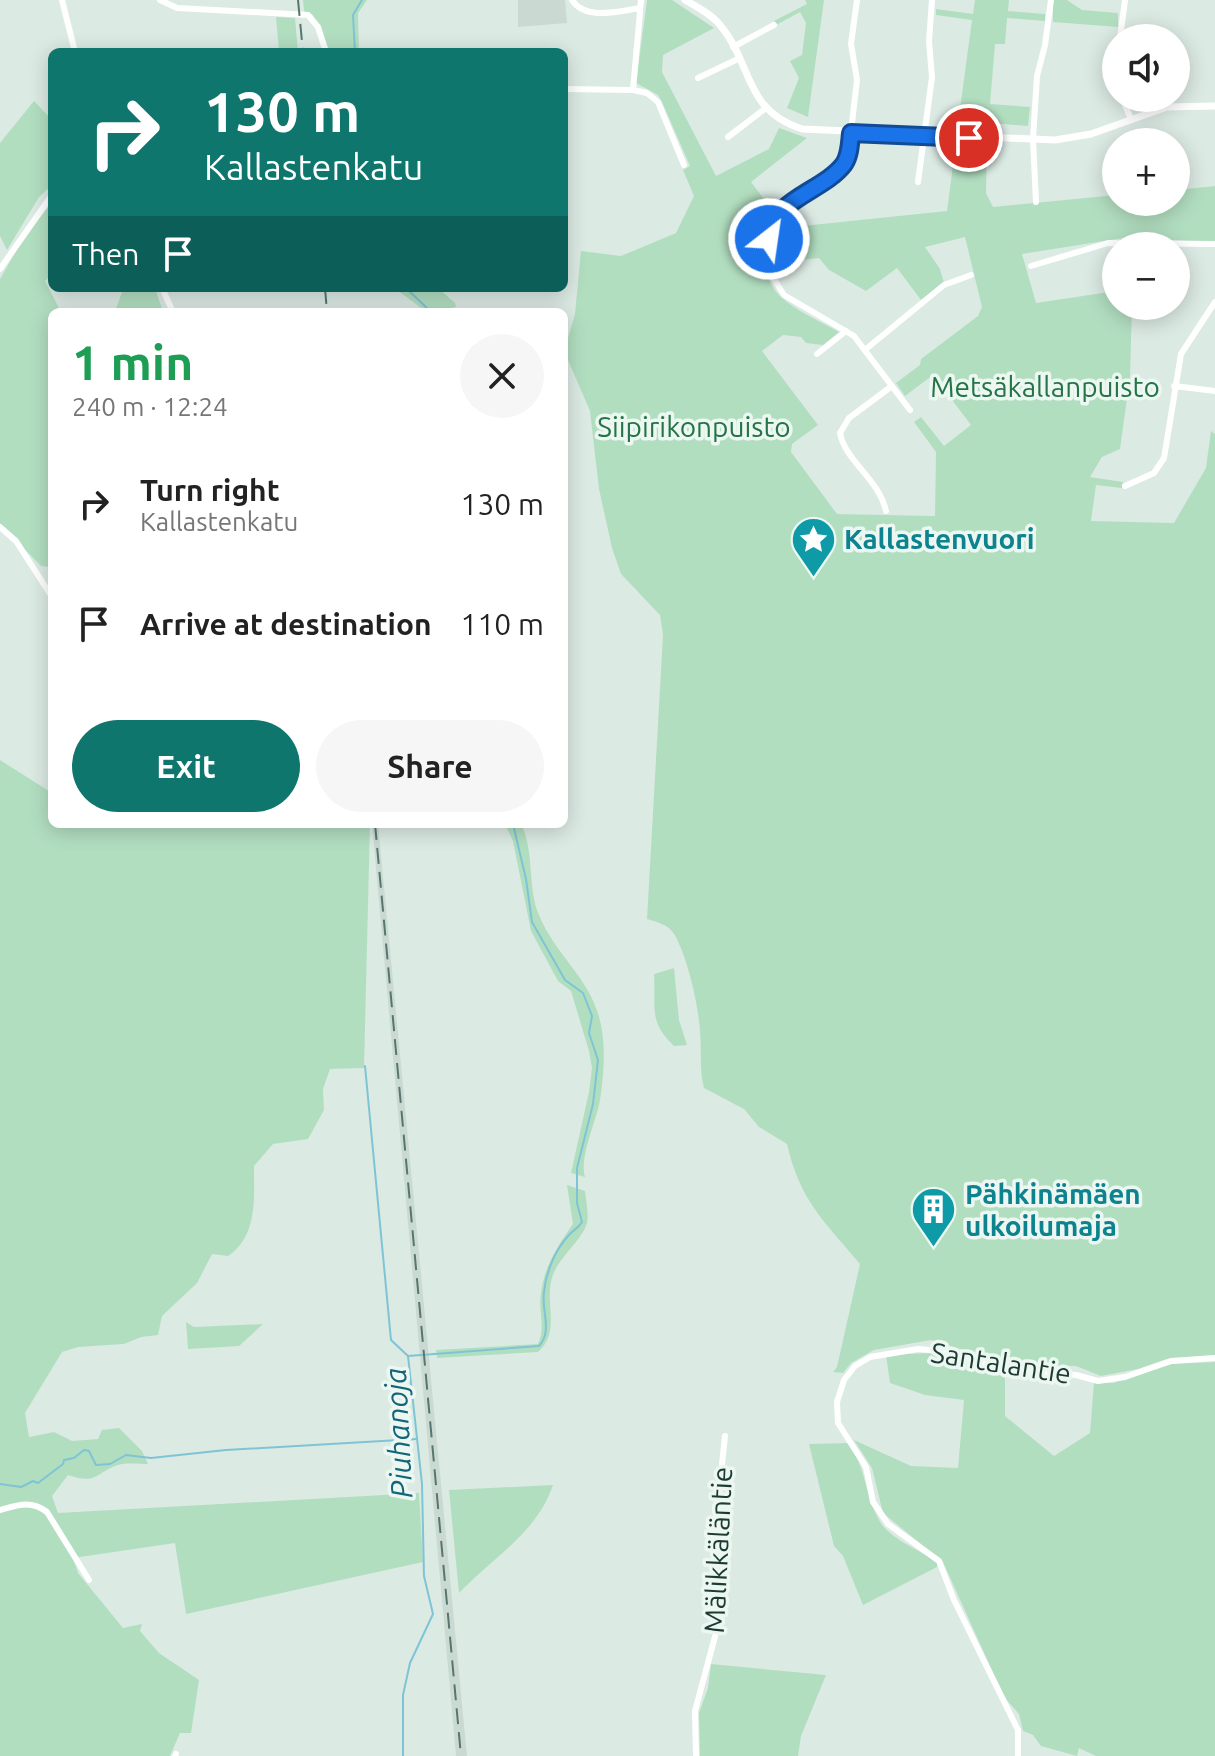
<!DOCTYPE html>
<html lang="en">
<head>
<meta charset="utf-8">
<style>
	:root { --surface:#fff; --page:#f6f6f6; --text:#222; --muted:#767676; --accent:#0f766e }
	body { margin:0; font-family:Ubuntu,sans-serif; background:var(--page); color:var(--text); height:100vh; display:flex; flex-direction:column; font-size:30px; white-space:nowrap }
	* { box-sizing:border-box; margin:0 }
	p { font-size:26px; color:var(--muted) }
	.icon { flex:none; width:44px; height:44px; fill:none; stroke:currentColor; stroke-width:2; stroke-linecap:round; stroke-linejoin:round }
	.map { position:relative; flex:1; overflow:hidden }
	.sheet { position:absolute; left:48px; top:308px; width:520px; height:520px; display:flex; flex-direction:column; background:var(--surface); border-radius:12px; box-shadow:0 4px 20px #0003 }
	.sheet>* { flex:none }
	.guide { position:absolute; left:48px; top:48px; width:520px; height:244px; border-radius:12px; box-shadow:0 4px 20px #0003; background:#0f766e; color:#fff; overflow:hidden }
	.fabs { position:absolute; left:1102px; top:24px; display:grid; gap:16px }
	.fabs a { display:grid; place-items:center; width:88px; height:88px; border-radius:50%; background:var(--surface); box-shadow:0 4px 20px #0003; font-size:40px }
	.pin { position:absolute; display:grid; place-items:center; width:68px; height:68px; color:#fff; margin:-34px; border:4px solid #fff; border-radius:50%; box-shadow:0 2px 8px #0007 }
	.me { position:absolute; width:88px; margin:-44px; rotate:30deg; stroke-linejoin:round; filter:drop-shadow(0 0 6px #0008) }
	.turn { display:flex; align-items:center; gap:28px; height:168px; padding:0 24px; font-size:36px }
	.turn .icon { width:104px; height:104px; stroke-width:2.5 }
	.turn b { display:block; font-size:56px; line-height:68px }
	.then { display:flex; align-items:center; height:76px; padding:0 24px; background:#0003; gap:16px; font-size:30px }
	.round { display:grid; place-items:center; flex:none; width:84px; height:84px; border-radius:42px; background:var(--page) }
	.headline { display:flex; align-items:center; justify-content:space-between; height:136px; padding:0 24px }
	h1 { font-size:48px; font-weight:700; line-height:60px; color:#1e9e55 }
	.cta { display:flex; gap:16px; margin-top:auto; padding:16px 24px }
	.cta a { flex:1; height:92px; border-radius:48px; background:var(--accent); color:#fff; font-size:32px; font-weight:700; line-height:92px; text-align:center }
	.cta a+a { background:var(--page); color:var(--text) }
	ul { padding:0; list-style:none }
	li { display:flex; align-items:center; gap:24px; height:120px; padding:0 24px }
	li div { flex:1 }
	li b { display:block; font-size:30px }
	li em { font-style:normal }
	.map>svg:first-child { display:block }
	.built { fill:#cadad3 }
	.green { fill:#b2dec0 }
	.lines { fill:none; stroke-linecap:round; stroke-linejoin:round }
	.stream { stroke:#7ec4d5; stroke-width:2 }
	.minor { stroke:#fff; stroke-width:6 }
	.tertiary { stroke:#fff; stroke-width:7 }
	.rail { stroke:#57766f; stroke-width:2; stroke-dasharray:16 8; stroke-linecap:butt }
	.route-casing { stroke:#114b97; stroke-width:20 }
	.route { stroke:#1a73e8; stroke-width:14 }
	.labels { text-anchor:middle; stroke-width:7; stroke-linejoin:round; paint-order:stroke }
	.park-label { font-size:28px; fill:#247446; stroke:#ecf7f2 }
	.culture-label { font-size:28px; font-weight:bold; fill:#0d838f; stroke:#ecf7f2; text-anchor:start }
	.street-label { font-size:28px; fill:#1d3a33; stroke:#ecf7f2 }
	.water-label { font-size:30px; font-style:italic; fill:#13657a; stroke:#ecf7f2 }
</style>
</head>
<body>
<div class="map">
<svg width="1215" height="1756" viewBox="0 0 1215 1756">
	<rect width="100%" height="100%" fill="#dceae4"/>
	<g class="built">
		<path d="M518,0H565L567,23L518,27Z"/>
		<path d="M372,824H378L467,1756H456Z"/>
	</g>
	<g class="green">
		<path d="M303,0H367L358,13L359,52H330L313,15L304,11Z"/>
		<path d="M647,0H672L714,28L663,55L662,72L716,176L769,149L779,128L807,138L751,182L773,211C761,234 759,275 779,295C794,310 820,321 839,332L823,345L806,343L801,337L783,335L762,351L818,425L792,444L791,452L837,514L935,516L936,452L914,422L921,417L944,446L971,425L933,375L905,396L896,383L920,365L921,359L978,316L982,307L965,237L925,247L940,269L944,283L921,300L897,268L866,291L829,270L819,258L776,263L775,234L785,218L793,227L947,211L956,143L987,144L986,193L993,207L1116,195V202H1176V190L1215,186V242L1123,238L1022,254L1036,303L1116,291V306H1132L1130,377L1120,449L1102,457L1090,477L1123,482L1122,488L1096,485L1091,521L1174,523L1206,468L1211,431L1215,434V1355L1167,1359L1138,1369L1101,1376L1076,1366L1013,1365L931,1340L874,1350L851,1363L843,1373L833,1372L837,1367L860,1264C824,1221 800,1201 787,1144L759,1127L744,1109L704,1088C699,1069 702,1051 700,1032C699,1007 687,955 674,934C669,925 657,922 647,919L663,635L660,615L621,574L612,548L599,489L590,411L568,360L566,345L575,314L581,251L621,256L676,233L694,196L683,170L690,166L662,102L658,95L636,83Z"/>
		<path d="M805,0H824L808,117L787,108L799,78L790,61L802,55L806,23L800,12L776,25L774,21L807,4Z"/>
		<path d="M975,0H1009L1008,11L1045,14V21L1007,18L1005,44H995L990,104L1030,107L1028,126L947,119L960,109L972,20L936,15V9L973,14Z"/>
		<path d="M1053,0H1067L1082,10L1118,13V27L1053,22Z"/>
		<path d="M276,17L295,18L298,52H279Z"/>
		<path d="M34,101L52,120V185L39,197L7,250L0,236V143Z"/>
		<path d="M52,202V274L45,281L61,312H52L51,567L41,566L0,524V279L23,239Z"/>
		<path d="M119,288H155L163,312H115L122,292Z"/>
		<path d="M393,288H438L455,303L456,307C416,316 427,308 393,288Z"/>
		<path d="M0,760L52,793V824H370L364,1068L330,1069L323,1089L324,1110L308,1139L273,1144L254,1166C254,1198 258,1236 228,1256L212,1254L197,1283L162,1316L158,1335L141,1337L124,1344L78,1347L62,1352L25,1413L29,1437L54,1432L72,1441L98,1439L102,1430L119,1428L142,1451L148,1464C138,1464 124,1462 115,1466C92,1476 96,1484 68,1475L52,1496L58,1513L419,1493L423,1562L186,1614L175,1543L73,1558L78,1573L123,1628L142,1624L140,1631L159,1653L199,1680L191,1733H180L170,1756H0Z"/>
		<path d="M505,824H521C535,852 527,887 539,915C559,963 598,981 603,1039C605,1058 603,1081 600,1100C596,1122 579,1158 585,1177L571,1173L589,1092L592,1068L589,1051L571,991L558,981L531,931L513,841Z"/>
		<path d="M674,968L679,1020L687,1045L674,1046C648,1021 656,1009 654,974Z"/>
		<path d="M567,1185L585,1191C586,1201 589,1214 587,1223C582,1240 560,1256 553,1275C543,1301 562,1331 538,1352L437,1358L436,1350L538,1344C546,1327 538,1311 541,1293C544,1267 558,1245 573,1224Z"/>
		<path d="M186,1322L194,1327L263,1324L239,1346L188,1349Z"/>
		<path d="M929,1353L1005,1372V1416L1054,1456L1090,1433L1094,1382L1113,1383L1172,1364L1215,1362V1756H1096L1079,1748L1077,1756L1041,1746L1033,1735L1023,1731L1019,1714L1004,1697L943,1562L883,1513L872,1468L854,1440L911,1466L958,1468L964,1400L925,1395L890,1383L886,1355Z"/>
		<path d="M849,1443C867,1469 865,1501 883,1526C894,1540 921,1551 937,1562V1567L863,1605L843,1556L834,1546L809,1444Z"/>
		<path d="M553,1485C537,1533 492,1558 459,1593L449,1490Z"/>
		<path d="M711,1664L826,1675L801,1736L798,1756H700L699,1713L708,1688Z"/>
	</g>
	<g class="lines">
		<g class="stream">
			<path d="M355,52L353,15L362,0"/>
			<path d="M406,288L431,312"/>
			<path d="M365,1066L391,1340L408,1356"/>
			<path d="M0,1484L21,1487L33,1481L38,1483L63,1464L64,1460L74,1458L84,1450L89,1451L96,1465L110,1464L126,1455L151,1458L226,1450L416,1439"/>
			<path d="M403,1756V1695L410,1663L433,1614L424,1576L422,1484L408,1356L539,1346C553,1331 541,1310 544,1292C546,1272 555,1250 569,1235C573,1230 578,1229 582,1222L577,1203V1168L593,1104L598,1060L589,1033L592,1016L583,993L565,980L532,922L526,879L513,824"/>
		</g>
		<g class="minor">
			<path d="M62,0L75,52"/>
			<path d="M160,0L177,8L308,15L318,27L326,52"/>
			<path d="M572,0C586,21 619,11 640,8"/>
			<path d="M641,0L633,90L647,93L658,102L684,165"/>
			<path d="M857,0L851,44L857,80L848,157L837,171L779,214L770,227L769,239L774,279L784,295L854,336L910,410"/>
			<path d="M1120,38L1125,0"/>
			<path d="M733,47L774,25"/>
			<path d="M698,78L738,59"/>
			<path d="M564,89L633,90"/>
			<path d="M1122,98L1131,119"/>
			<path d="M728,137L766,108"/>
			<path d="M918,182L932,77L929,41L932,0"/>
			<path d="M1036,202L1033,139L1037,76L1045,45L1051,0"/>
			<path d="M1031,266L1108,243L1215,244"/>
			<path d="M0,269L52,195"/>
			<path d="M162,288L173,312"/>
			<path d="M866,349L944,285L971,275"/>
			<path d="M817,354L846,331"/>
			<path d="M1174,386L1215,391"/>
			<path d="M1125,486L1154,473L1164,458L1181,354L1215,302"/>
			<path d="M886,511C879,479 845,461 840,433L849,418L892,386"/>
			<path d="M0,527L16,541L52,597"/>
			<path d="M0,1510C18,1505 31,1500 47,1512L89,1580"/>
			<path d="M175,1756L176,1754"/>
			<path d="M696,1756L695,1711L717,1629L714,1540L725,1436"/>
			<path d="M1018,1756V1730L954,1600L939,1561L888,1524L873,1502L866,1467L838,1423L837,1402L844,1380L855,1366L870,1357L918,1349L940,1351L1013,1370L1076,1375L1098,1381L1125,1377L1171,1361L1215,1358"/>
		</g>
		<path class="tertiary" d="M685,0C697,7 711,14 720,25C753,64 743,110 802,129L1055,140L1091,134L1167,107L1215,106"/>
		<g class="rail">
			<path d="M298,0L303,52"/>
			<path d="M325,288L327,312"/>
			<path d="M375,824L461,1756"/>
		</g>
	</g>
	<g class="lines">
		<defs>
			<path id="route" d="M769,239C771,199 823,192 844,164C850,155 850,143 851,133L969,138"/>
		</defs>
		<use href="#route" class="route-casing"/>
		<use href="#route" class="route"/>
	</g>
	<defs>
		<symbol id="sight-pin" viewBox="-11 -11 22 30"><path d="M0 17L-7.5 6A9.5 9.5 0 1 1 7.5 6Z" fill="#0f9aa8" stroke="#ecf7f2"/><path d="M0-6L1.8-2.2L6-1.7L2.9 1.2L3.7 5.4L0 3.3L-3.7 5.4L-2.9 1.2L-6-1.7L-1.8-2.2Z" fill="#fff"/></symbol>
		<symbol id="building-pin" viewBox="-11 -11 22 30"><path d="M0 17L-7.5 6A9.5 9.5 0 1 1 7.5 6Z" fill="#0f9aa8" stroke="#ecf7f2"/><path d="M-4-6H4V6H1V3H-1V6H-4ZM-2.5-4.3h1.7v1.8h-1.7ZM.8-4.3h1.7v1.8H.8ZM-2.5-1h1.7V.8h-1.7ZM.8-1h1.7V.8H.8Z" fill="#fff"/></symbol>
	</defs>
	<g fill-rule="evenodd">
		<use href="#sight-pin" x="788" y="514" width="51" height="69"/>
		<use href="#building-pin" x="908" y="1184" width="51" height="69"/>
	</g>
	<g class="labels">
		<g class="park-label">
			<text x="1045" y="397">Metsäkallanpuisto</text>
			<text x="694" y="437">Siipirikonpuisto</text>
		</g>
		<g class="culture-label">
			<text x="844" y="549">Kallastenvuori</text>
			<text x="965" y="1204">Pähkinämäen<tspan x="965" dy="32">ulkoilumaja</tspan></text>
		</g>
		<g class="street-label">
			<text transform="translate(1001 1363) rotate(9)" y="10">Santalantie</text>
			<text transform="translate(718 1550) rotate(-87)" y="10">Mälikkäläntie</text>
		</g>
		<g class="water-label">
			<text transform="translate(399 1433) rotate(-93)" y="10">Piuhanoja</text>
		</g>
	</g>
</svg>
<div class="fabs">
<a><svg class="icon" aria-label="sound" viewBox="0 0 24 24"><path d="M4 9h4l5-4v14l-5-4H4zM17 9q2 3 0 6"/></svg></a>
<a>+</a>
<a>−</a>
</div>
<div class="pin" style="left:969px;top:138px;background:#d93025"><svg class="icon" aria-label="arrive" viewBox="0 0 24 24"><path d="M6 21V4h12l-3 4 3 4H6"/></svg></div>
<svg class="me" style="left:769px;top:239px" viewBox="-20 -20 40 40"><circle r="17" fill="#1a73e8" stroke="#fff" stroke-width="3"/><path d="M0-11L8 9 0 5-8 9z" fill="#fff"/></svg>
<div class="guide">
<div class="turn"><svg class="icon" aria-label="right" viewBox="0 0 24 24"><path d="M7 20v-9h11M14 6l5 5-5 5"/></svg><div><b>130 m</b>Kallastenkatu</div></div>
<div class="then">Then<svg class="icon" aria-label="arrive" viewBox="0 0 24 24"><path d="M6 21V4h12l-3 4 3 4H6"/></svg></div>
</div>
<section class="sheet">
<div class="headline"><div><h1>1 min</h1><p>240 m · 12:24</p></div><a class="round"><svg class="icon" aria-label="close" viewBox="0 0 24 24"><path d="M6 6l12 12M18 6L6 18"/></svg></a></div>
<ul>
<li><svg class="icon" aria-label="right" viewBox="0 0 24 24"><path d="M7 20v-9h11M14 6l5 5-5 5"/></svg><div><b>Turn right</b><p>Kallastenkatu</p></div><em>130 m</em></li>
<li><svg class="icon" aria-label="arrive" viewBox="0 0 24 24"><path d="M6 21V4h12l-3 4 3 4H6"/></svg><div><b>Arrive at destination</b></div><em>110 m</em></li>
</ul>
<div class="cta"><a>Exit</a><a>Share</a></div>
</section>
</div>
</body>
</html>
